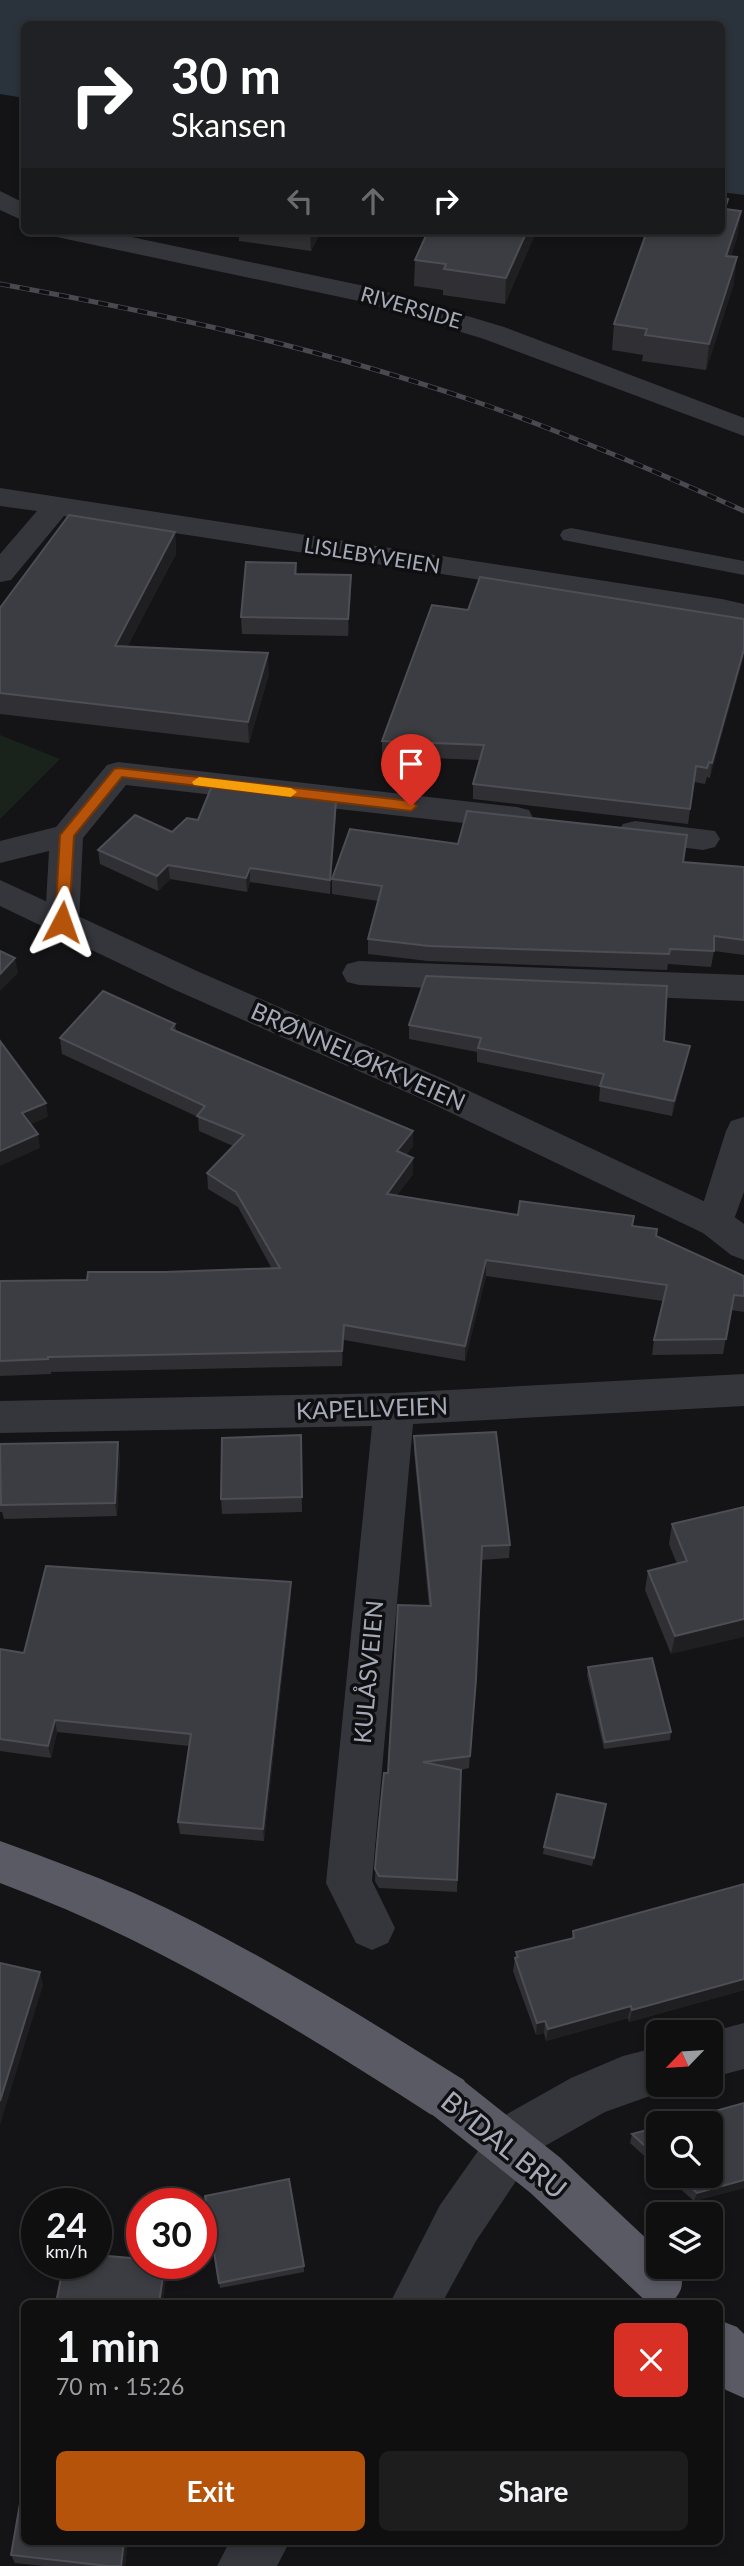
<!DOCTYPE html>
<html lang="en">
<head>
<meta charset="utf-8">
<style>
	:root { --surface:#0f0f10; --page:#1d1d1e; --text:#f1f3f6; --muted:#9b9c9f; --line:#2f2f30; --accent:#b45309 }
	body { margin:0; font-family:Lato,sans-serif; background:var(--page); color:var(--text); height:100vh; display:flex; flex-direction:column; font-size:26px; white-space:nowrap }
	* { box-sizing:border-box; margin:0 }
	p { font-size:23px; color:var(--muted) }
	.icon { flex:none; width:38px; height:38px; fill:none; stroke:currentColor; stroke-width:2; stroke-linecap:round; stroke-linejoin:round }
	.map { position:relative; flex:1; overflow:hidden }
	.sheet { position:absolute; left:21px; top:2300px; width:702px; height:245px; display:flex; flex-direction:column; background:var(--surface); border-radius:10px; box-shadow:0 4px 10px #0003,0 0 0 2px var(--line) }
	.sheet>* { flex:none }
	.banner { position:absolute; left:21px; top:21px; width:704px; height:214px; border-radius:10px; box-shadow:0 4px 10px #0003,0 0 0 2px var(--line); background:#202124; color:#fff; overflow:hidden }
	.needle { width:46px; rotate:245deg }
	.fabs { position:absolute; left:646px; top:2020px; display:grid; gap:14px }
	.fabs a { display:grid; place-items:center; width:77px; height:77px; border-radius:10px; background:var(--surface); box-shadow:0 4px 10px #0003,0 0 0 2px var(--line); font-size:35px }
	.speed { position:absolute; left:21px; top:2188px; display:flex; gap:14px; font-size:35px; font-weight:700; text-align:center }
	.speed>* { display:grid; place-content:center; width:91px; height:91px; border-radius:50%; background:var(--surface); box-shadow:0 4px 10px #0003,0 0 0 2px var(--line); line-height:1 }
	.speed small { font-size:18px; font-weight:400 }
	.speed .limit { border:10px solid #d22; background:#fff; color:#111 }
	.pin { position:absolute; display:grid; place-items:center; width:60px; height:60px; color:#fff; margin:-72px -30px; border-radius:50% 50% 50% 0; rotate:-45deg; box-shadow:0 0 7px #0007 }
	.pin .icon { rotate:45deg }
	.me { position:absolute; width:77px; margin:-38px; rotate:4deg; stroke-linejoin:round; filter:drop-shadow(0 0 5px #0008) }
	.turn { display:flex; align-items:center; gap:24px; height:147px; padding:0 35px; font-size:32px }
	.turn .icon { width:91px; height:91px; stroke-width:2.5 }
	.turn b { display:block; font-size:49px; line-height:60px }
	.lanes { display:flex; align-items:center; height:66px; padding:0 35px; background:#0003; justify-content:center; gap:35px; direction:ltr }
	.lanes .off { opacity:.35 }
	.round { display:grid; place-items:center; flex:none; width:74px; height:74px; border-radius:10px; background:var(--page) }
	.headline { display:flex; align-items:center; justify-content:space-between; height:119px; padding:0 35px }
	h1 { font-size:42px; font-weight:700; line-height:52px }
	.action { display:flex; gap:14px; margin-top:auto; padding:14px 35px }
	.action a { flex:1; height:80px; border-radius:10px; background:var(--accent); color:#fff; font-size:28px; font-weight:700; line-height:80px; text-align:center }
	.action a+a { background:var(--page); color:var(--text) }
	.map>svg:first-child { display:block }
	.green { fill:#1a221c }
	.water { fill:#2a323b }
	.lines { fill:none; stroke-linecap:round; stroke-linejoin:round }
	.service { fill:#35363c; fill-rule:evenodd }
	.minor { fill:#35363c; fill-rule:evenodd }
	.tertiary { fill:#35363c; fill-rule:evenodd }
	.trunk { fill:#595a64; fill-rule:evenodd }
	.rail-casing { stroke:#484951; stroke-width:5 }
	.rail { stroke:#0f0f11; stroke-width:3.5; stroke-dasharray:10; stroke-linecap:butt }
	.trunk-bridge { stroke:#595a64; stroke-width:46 }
	.wall { fill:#303034 }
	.shaded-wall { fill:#1f1f22 }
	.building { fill:#3c3d42; stroke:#4d4e55; stroke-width:2 }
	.route { fill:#b45309; stroke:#753606; stroke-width:2 }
	.slow { fill:#f59e0b }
	.labels { text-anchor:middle; stroke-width:7; stroke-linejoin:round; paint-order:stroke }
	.far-street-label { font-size:21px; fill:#a5aab8; stroke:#0f0f11 }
	.street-label { font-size:24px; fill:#a5aab8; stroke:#0f0f11 }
	.near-street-label { font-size:28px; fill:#a5aab8; stroke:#0f0f11 }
</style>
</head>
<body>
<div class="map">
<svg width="744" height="2566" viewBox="0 0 744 2566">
	<rect width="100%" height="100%" fill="#141416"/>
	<path class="green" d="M0,735L60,759L0,819Z"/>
	<path class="water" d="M0,0H744V195L721,192V24H24V98L0,94Z"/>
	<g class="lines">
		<path class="service" d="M571,528L744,561V575L563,540L560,535L563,530Z"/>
		<g class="minor">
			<path d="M0,191L24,203V221L0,210Z"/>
			<path d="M53,231H103L374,288L504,327L744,418V436L484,339L359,301L66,239L57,237Z"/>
			<path d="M0,488L722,599L744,604V624L721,617L64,516L11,580L0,582V554L37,511L0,506Z"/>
			<path d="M118,762L517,807L529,810L533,818L529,826L517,829L126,785L83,838L79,922L74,930L62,934L50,930L45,922L49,851L0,863V841L56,827L107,765Z"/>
			<path d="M635,821L715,831L720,839L715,847L703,850L623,840L618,832L623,824Z"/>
			<path d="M359,961L744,975V1001L359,985L347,982L342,973L347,964Z"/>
			<path d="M744,1117V1192L729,1233L716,1238L703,1233L697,1223L726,1131L731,1121Z"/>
			<path d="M744,1374V1406L413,1424L372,1881L395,1928L388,1943L372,1950L356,1943L326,1883L372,1426L0,1433V1401L394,1393Z"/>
			<path d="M744,2023V2069L710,2078V2032Z"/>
			<path d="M658,2047V2084H676L675,2087L605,2112L536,2151L476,2241L442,2303H390L440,2205L502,2117L571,2078L623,2056Z"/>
			<path d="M230,2541H290L277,2566H217Z"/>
		</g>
		<path class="tertiary" d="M0,880L197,971L448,1081L729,1213L744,1224V1260L731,1255L703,1233L422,1099L173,989L0,906Z"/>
		<g class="trunk">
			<path d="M0,1841C45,1857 90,1874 134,1893C250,1946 357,2013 464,2080L471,2097L464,2114L447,2121L430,2114C292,2025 154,1940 0,1883Z"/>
			<path d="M719,2320L737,2327L744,2334V2398L726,2390L719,2383Z"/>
		</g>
		<defs>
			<path id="rail" d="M0,284C160,313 319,348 474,401C566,433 655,471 744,511"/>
		</defs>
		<use href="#rail" class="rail-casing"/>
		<use href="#rail" class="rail"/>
		<path class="trunk-bridge" d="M447,2097L545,2175L659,2282"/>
	</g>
	<g class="wall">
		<path d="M727,209L741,211L737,237L731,256L734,283L706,370L642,361L643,355L612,350L614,324Z"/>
		<path d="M239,231H321L311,251L239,241Z"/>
		<path d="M428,231H536L505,304L443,295V290L414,286L415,260Z"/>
		<path d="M175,532L176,554L127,646L269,674L249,743L0,714V608Z"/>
		<path d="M296,563L297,574L351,575V592L348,636L242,634L241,617Z"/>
		<path d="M468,610L744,619L710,778L707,777L705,784L694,782L688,824L473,799V784L480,760L382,756V741Z"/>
		<path d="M336,800V814L330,894L250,882L247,892L170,879L158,891L100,864L98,850L172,832L198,820Z"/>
		<path d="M458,844L744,867V955L714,951L711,967L668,964L667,970L428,961L368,954V939L378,901L332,894V879Z"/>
		<path d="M175,1024L176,1031L413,1131V1146L406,1155L413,1174L397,1195L518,1215L633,1226L744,1276V1312L731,1310L723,1354L652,1355L654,1340L663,1301L486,1276L465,1361L344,1340L342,1366L51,1372V1374L0,1376V1281L87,1280L165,1272L272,1269L238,1207L208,1189L207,1173L233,1146L199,1131L198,1117L62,1054L60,1038Z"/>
		<path d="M409,1025L664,1041L687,1060L672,1116L599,1101L600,1087L477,1062V1052L409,1039Z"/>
		<path d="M301,1435L302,1512L222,1514L221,1499Z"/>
		<path d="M414,1436L510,1545L509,1558L481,1560L476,1679L469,1768L461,1770L457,1892L379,1888L375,1881L376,1856L388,1773L429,1606L414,1451Z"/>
		<path d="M0,1444L120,1456L117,1516L4,1519L2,1512H0Z"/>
		<path d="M744,1507L671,1654L645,1590L648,1571L677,1564L669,1544L672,1524Z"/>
		<path d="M291,1582V1595L264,1841L180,1834L178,1822L189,1746L57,1732L51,1758L0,1751V1649L24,1653Z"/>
		<path d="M588,1667L671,1732L670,1740L604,1749L587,1675Z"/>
		<path d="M605,1812L592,1866L543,1854L544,1847Z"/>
		<path d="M744,1884V1990L629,2022L628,2018L546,2041L544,2033L536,2035L513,1971L516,1952L572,1938L573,1931Z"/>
		<path d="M744,2103V2188L694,2201L665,2175H710Z"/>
		<path d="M658,2127V2168L630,2143L632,2134Z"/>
		<path d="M205,2196L304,2266V2272L220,2288Z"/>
		<path d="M24,2541H128L125,2566H44L15,2563L11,2555Z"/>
	</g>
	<g class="shaded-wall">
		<path d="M741,211L737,237L723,282L726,256Z"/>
		<path d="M310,231H321L311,251Z"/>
		<path d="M527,231H536V233L505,304L506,278Z"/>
		<path d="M737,257L734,283L706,370L709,344Z"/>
		<path d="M175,532L176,554L117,667L115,646Z"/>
		<path d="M351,575V592L348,636V619Z"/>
		<path d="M744,649V656L710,778L712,763Z"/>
		<path d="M268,653L269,674L249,743L248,722Z"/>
		<path d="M336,800V814L330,894V880Z"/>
		<path d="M168,865L170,879L158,891L157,876Z"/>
		<path d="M250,868V882L247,892L246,878Z"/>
		<path d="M15,958L18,973L0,991V974Z"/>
		<path d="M690,1046L687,1060L672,1116L674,1101Z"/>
		<path d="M46,1103L48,1117L25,1127L22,1113Z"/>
		<path d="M413,1131V1146L397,1167V1151Z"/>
		<path d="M38,1134L40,1148L0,1166V1151Z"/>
		<path d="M413,1158V1174L387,1209V1194Z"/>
		<path d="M486,1260V1276L465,1361V1346Z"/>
		<path d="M344,1325V1340L342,1366V1351Z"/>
		<path d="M118,1442L120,1456L117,1516L115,1503Z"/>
		<path d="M291,1582V1595L264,1841L263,1829Z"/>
		<path d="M744,1619V1637L671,1654L675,1636Z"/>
		<path d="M55,1720L57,1732L51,1758L48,1746Z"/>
		<path d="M40,1972L43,1985L0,2125V2101Z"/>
		<path d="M744,1979V1990L629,2022L632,2010Z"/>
		<path d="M631,2006L628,2018L546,2041L548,2029Z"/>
		<path d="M545,2021L544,2033L536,2035L537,2023Z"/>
		<path d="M744,2180V2188L694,2201L697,2193Z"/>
		<path d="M165,2263L167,2272L163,2303H159Z"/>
		<path d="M124,2541H128L125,2566H121Z"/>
	</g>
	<g class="building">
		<path d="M721,198L728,199L725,209L741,211L726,256L737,257L709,344L645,335L647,329L614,324L647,231H721Z"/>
		<path d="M428,231H527L506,278L444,269L446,264L415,260Z"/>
		<path d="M69,515L175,532L115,646L268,653L248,722L0,693V608Z"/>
		<path d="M246,562L296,563L295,574L351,575L348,619L241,617Z"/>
		<path d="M480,577L744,619V649L712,763L709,762L707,768L696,766L690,809L473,784L484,745L382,741L432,605L468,610Z"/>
		<path d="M213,783L336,800L330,880L250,868L246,878L168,865L157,876L98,850L135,815L172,832L187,818L198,820Z"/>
		<path d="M467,811L687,835L683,862L744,867V940L714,936V951L670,949L669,954L429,946L368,939L382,886L332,879L350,829L458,844Z"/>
		<path d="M0,951L15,958L0,974Z"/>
		<path d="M426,976L667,986L664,1041L690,1046L674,1101L600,1086L604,1074L478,1048L481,1038L409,1025Z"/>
		<path d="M103,991L175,1024L171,1029L413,1131L397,1151L413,1158L387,1194L518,1215L520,1201L634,1216L632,1226L657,1229L656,1236L744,1276V1296L734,1295L726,1339L654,1340L667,1285L486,1260L465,1346L344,1325L342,1351L48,1357V1359L0,1361V1281L87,1280L88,1272H165L280,1268L236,1192L207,1173L244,1135L197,1116L205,1106L60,1038Z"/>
		<path d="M0,1041L46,1103L22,1113L38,1134L0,1151Z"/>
		<path d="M496,1432L510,1545L482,1546L476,1679L470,1756L423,1762L461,1770L457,1880L379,1876L375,1869L376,1856L382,1792L384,1773H388L398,1605L431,1606L414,1436Z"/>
		<path d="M301,1435L302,1497L221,1499L222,1438Z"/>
		<path d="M118,1442L115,1503L1,1505L0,1444Z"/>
		<path d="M744,1507V1619L675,1636L648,1571L687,1561L672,1524Z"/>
		<path d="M46,1566L291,1582L263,1829L178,1822L191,1734L55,1720L48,1746L0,1739V1649L24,1653Z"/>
		<path d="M652,1658L671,1732L605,1742L588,1667Z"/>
		<path d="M557,1794L606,1804L594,1858L544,1847Z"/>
		<path d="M744,1884V1979L632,2010L631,2006L548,2029L545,2021L537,2023L515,1958L518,1957L516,1952L574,1938L573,1931Z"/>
		<path d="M0,1963L40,1972L0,2101Z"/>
		<path d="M744,2103V2180L697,2193L677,2175H710V2123H672Z"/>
		<path d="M658,2127V2158L632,2134Z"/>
		<path d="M289,2179L304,2266L219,2283L205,2196Z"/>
		<path d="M96,2255L142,2259V2263H165L159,2303H56L64,2263H96Z"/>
		<path d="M24,2481V2541H124L121,2566H108L11,2555Z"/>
	</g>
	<path class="route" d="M118,768L411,801L417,806L411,811L122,777L74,836L69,922L62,927L57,925L55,922L60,835L114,769Z"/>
	<path class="slow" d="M199,777L291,788L297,792L291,797L194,785L192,782Z"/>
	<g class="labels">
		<g class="far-street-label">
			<text transform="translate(411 308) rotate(16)" y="7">RIVERSIDE</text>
			<text transform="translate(372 556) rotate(9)" y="7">LISLEBYVEIEN</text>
		</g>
		<g class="street-label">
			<text transform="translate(358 1057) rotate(24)" y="8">BRØNNELØKKVEIEN</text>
			<text transform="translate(372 1409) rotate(-2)" y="8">KAPELLVEIEN</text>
			<text transform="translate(369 1672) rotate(-85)" y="8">KULÅSVEIEN</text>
		</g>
		<g class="near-street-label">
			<text transform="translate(504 2145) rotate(39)" y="10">BYDAL BRU</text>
		</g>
	</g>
</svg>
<div class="fabs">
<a><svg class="needle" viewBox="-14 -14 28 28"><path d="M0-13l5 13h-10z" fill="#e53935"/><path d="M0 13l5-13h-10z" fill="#9b9c9f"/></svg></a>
<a><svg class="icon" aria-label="search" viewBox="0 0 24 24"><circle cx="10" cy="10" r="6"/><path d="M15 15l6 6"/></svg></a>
<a><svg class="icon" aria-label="layers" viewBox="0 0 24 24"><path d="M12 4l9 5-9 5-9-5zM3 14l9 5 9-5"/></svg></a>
</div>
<div class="speed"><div>24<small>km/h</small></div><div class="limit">30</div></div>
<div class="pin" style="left:411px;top:806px;background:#d93025"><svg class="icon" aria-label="arrive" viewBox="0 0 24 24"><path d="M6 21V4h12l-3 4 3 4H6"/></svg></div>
<svg class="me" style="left:62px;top:922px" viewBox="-20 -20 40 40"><path d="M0-17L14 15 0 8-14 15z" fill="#b45309" stroke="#fff" stroke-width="4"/></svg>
<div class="banner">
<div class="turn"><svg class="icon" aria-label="right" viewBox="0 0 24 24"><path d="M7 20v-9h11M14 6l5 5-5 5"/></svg><div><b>30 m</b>Skansen</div></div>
<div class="lanes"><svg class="icon off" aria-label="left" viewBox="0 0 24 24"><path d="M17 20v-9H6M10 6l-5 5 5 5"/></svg><svg class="icon off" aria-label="ahead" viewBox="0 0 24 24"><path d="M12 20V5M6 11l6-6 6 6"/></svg><svg class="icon" aria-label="right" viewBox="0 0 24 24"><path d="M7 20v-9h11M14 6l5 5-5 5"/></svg></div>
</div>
<section class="sheet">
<div class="headline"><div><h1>1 min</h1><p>70 m · 15:26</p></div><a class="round" style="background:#d93025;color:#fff"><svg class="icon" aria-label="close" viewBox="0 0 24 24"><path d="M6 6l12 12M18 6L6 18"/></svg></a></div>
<div class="action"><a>Exit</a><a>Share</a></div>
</section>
</div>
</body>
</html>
